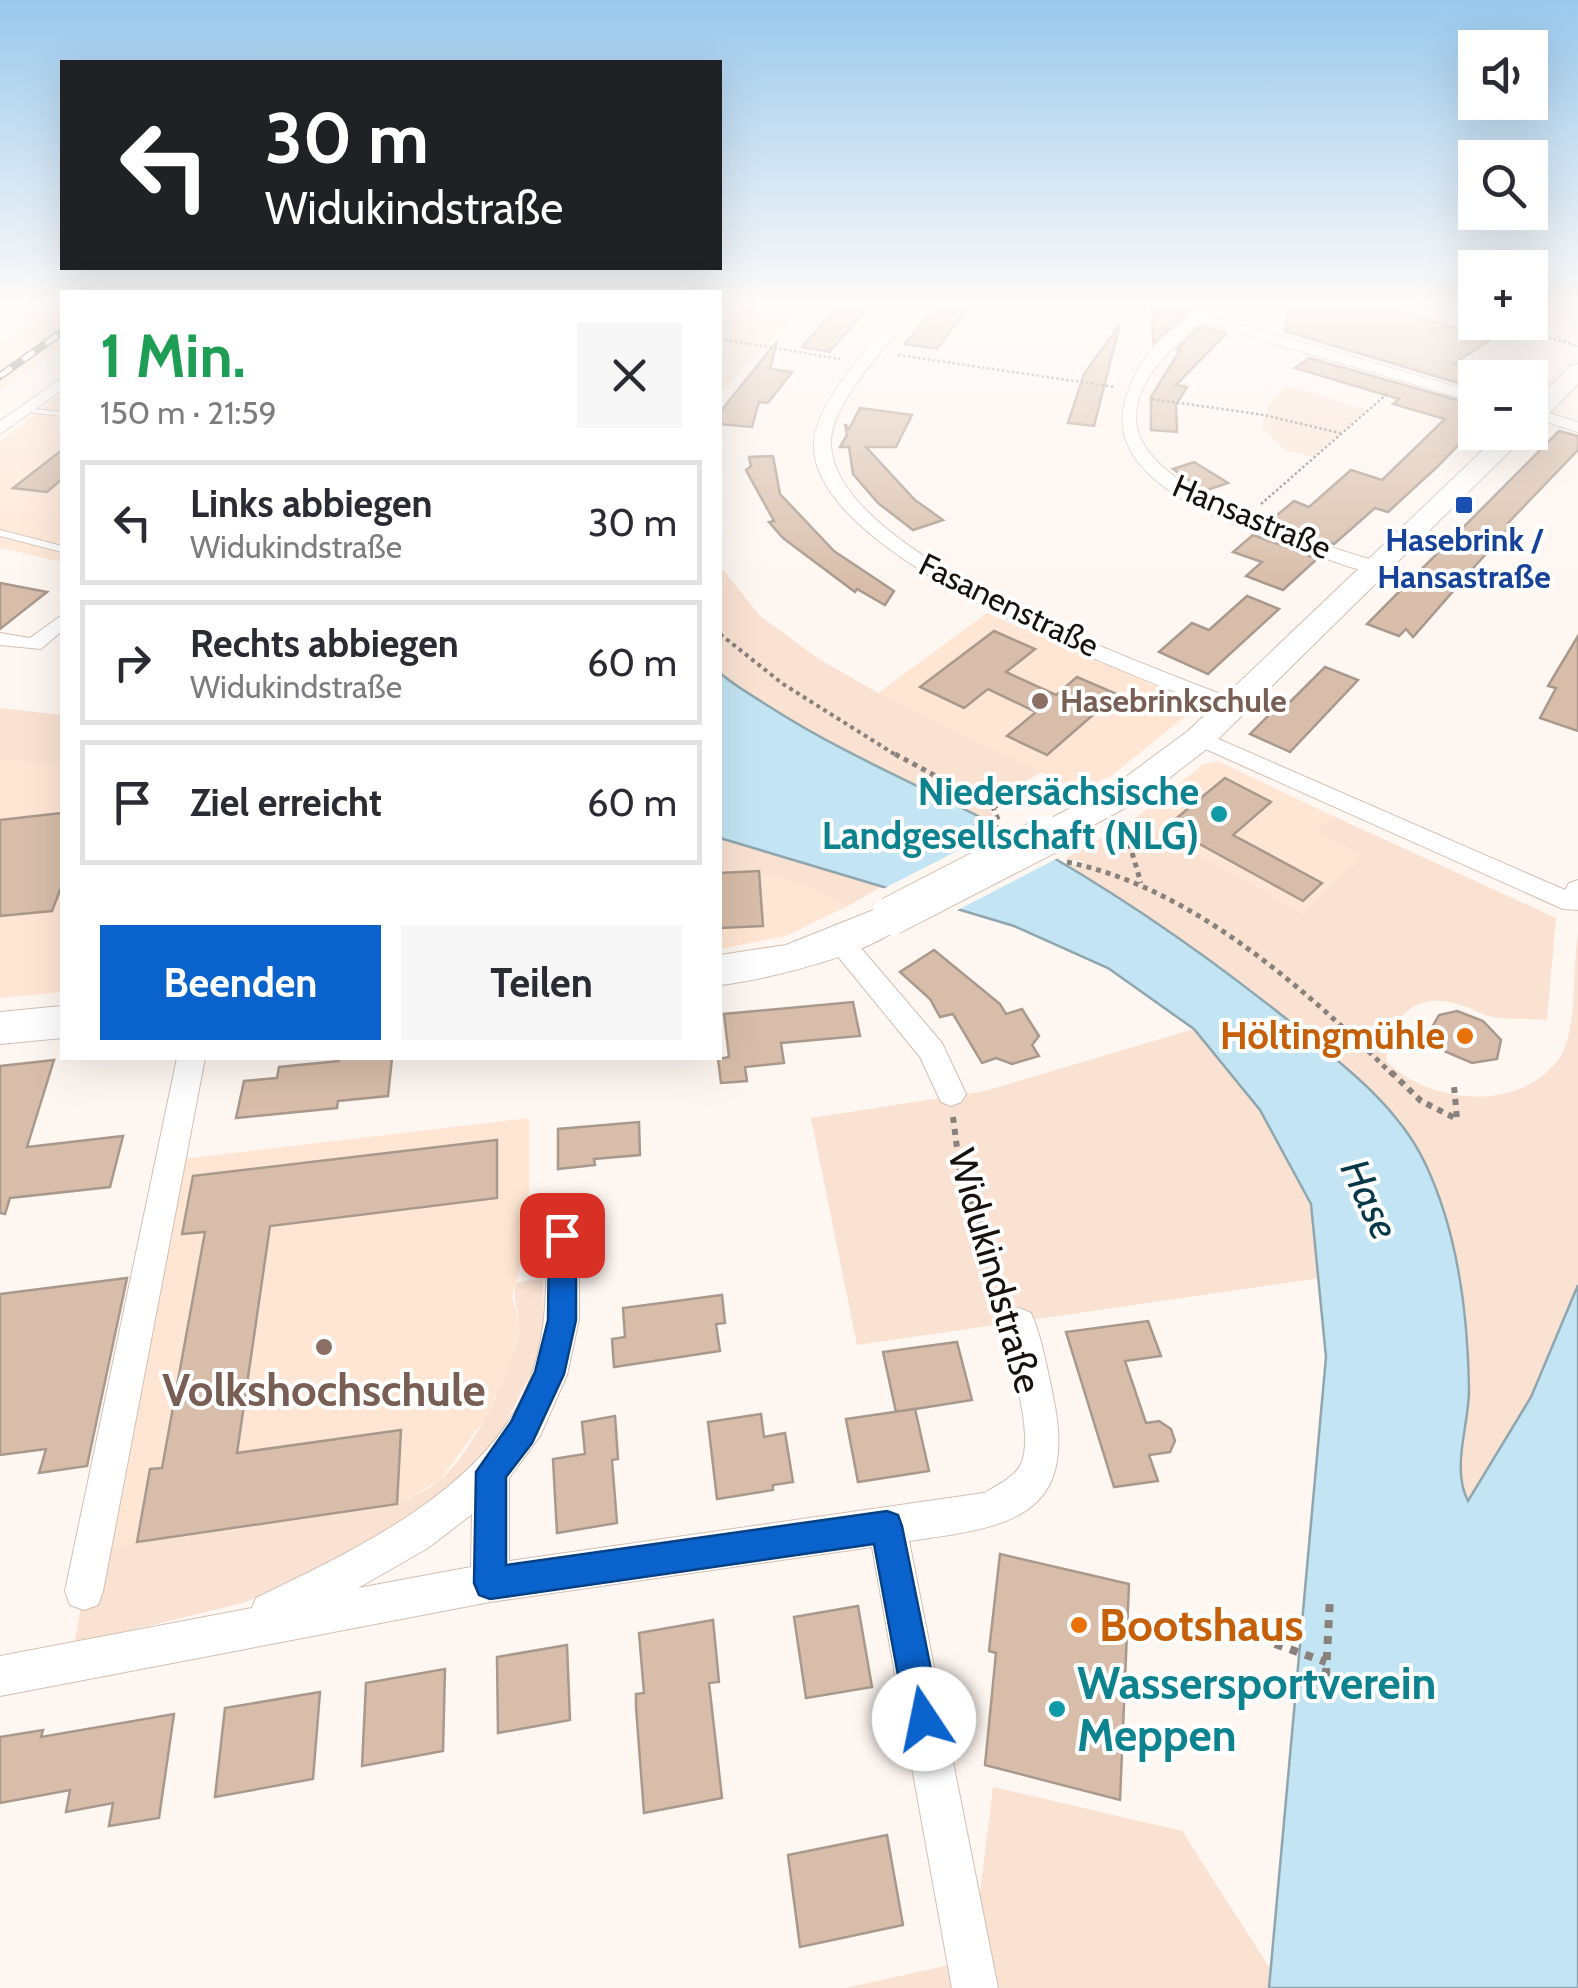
<!DOCTYPE html>
<html lang="de">
<head>
<meta charset="utf-8">
<style>
	:root { --surface:#fff; --page:#f7f7f7; --text:#2b2b33; --muted:#7c7c81; --line:#e1e1e2; --accent:#0a62cc }
	body { margin:0; font-family:Cabin,sans-serif; background:var(--page); color:var(--text); height:100vh; display:flex; flex-direction:column; font-size:38px; white-space:nowrap }
	* { box-sizing:border-box; margin:0 }
	p { font-size:32px; color:var(--muted) }
	.icon { flex:none; width:55px; height:55px; fill:none; stroke:currentColor; stroke-width:2; stroke-linecap:round; stroke-linejoin:round }
	.map { position:relative; flex:1; overflow:hidden }
	.sheet { position:absolute; left:60px; top:290px; width:662px; height:770px; display:flex; flex-direction:column; background:var(--surface); border-radius:0px; box-shadow:0 10px 40px #0002 }
	.sheet>* { flex:none }
	.banner { position:absolute; left:60px; top:60px; width:662px; height:210px; border-radius:0px; box-shadow:0 10px 40px #0002; background:#202124; color:#fff; overflow:hidden }
	.controls { position:absolute; left:1458px; top:30px; display:grid; gap:20px }
	.controls a { display:grid; place-items:center; width:90px; height:90px; border-radius:0px; background:var(--surface); box-shadow:0 10px 40px #0002; font-size:50px }
	.pin { position:absolute; display:grid; place-items:center; width:85px; height:85px; color:#fff; margin:-42px; border-radius:20px; box-shadow:0 5px 15px #0006 }
	.me { position:absolute; width:110px; margin:-55px; rotate:349deg; stroke-linejoin:round; filter:drop-shadow(0 0 8px #0008) }
	.turn { display:flex; align-items:center; gap:35px; height:210px; padding:0 40px; font-size:45px }
	.turn .icon { width:130px; height:130px; stroke-width:2.5 }
	.turn b { display:block; font-size:70px; line-height:85px }
	.round { display:grid; place-items:center; flex:none; width:105px; height:105px; border-radius:0px; background:var(--page) }
	.head { display:flex; align-items:center; justify-content:space-between; height:170px; padding:0 40px }
	h1 { font-size:60px; font-weight:700; line-height:75px; color:#1e9e55 }
	.action { display:flex; gap:20px; margin-top:auto; padding:20px 40px }
	.action a { flex:1; height:115px; border-radius:0px; background:var(--accent); color:#fff; font-size:40px; font-weight:700; line-height:115px; text-align:center }
	.action a+a { background:var(--page); color:var(--text) }
	ul { padding:0; list-style:none }
	li { display:flex; align-items:center; gap:30px; height:125px; margin:0 20px 15px; padding:0 20px; border:5px solid var(--line); border-radius:0px }
	li div { flex:1 }
	li b { display:block; font-size:38px }
	li em { font-style:normal }
	.map>svg:first-child { display:block }
	.built { fill:#ffe6d4 }
	.green { fill:#f9e2d2 }
	.water { fill:#c3e5f3; stroke:#90a6ae; stroke-width:2.5 }
	.pier { fill:#fef6f1 }
	.building { fill:#d8beaa; stroke:#a9998d; stroke-width:2.5 }
	.lines { fill:none; stroke-linecap:round; stroke-linejoin:round }
	.lane-casing { stroke:#d1c0b4; stroke-width:2 }
	.street-casing { stroke:#d1c0b4; stroke-width:2 }
	.secondary-casing { stroke:#d1c0b4; stroke-width:2 }
	.path-far4 { stroke:#88817c; stroke-width:2.5; stroke-dasharray:2.5 2.5; stroke-linecap:butt }
	.path-far3 { stroke:#88817c; stroke-width:4; stroke-dasharray:4 4; stroke-linecap:butt }
	.path-far2 { stroke:#88817c; stroke-width:5; stroke-dasharray:5 5; stroke-linecap:butt }
	.path-far1 { stroke:#88817c; stroke-width:6; stroke-dasharray:6 6; stroke-linecap:butt }
	.path { stroke:#88817c; stroke-width:8; stroke-dasharray:8 8; stroke-linecap:butt }
	.lane { fill:#fff; fill-rule:evenodd }
	.street { fill:#fff; fill-rule:evenodd }
	.secondary { fill:#fff; fill-rule:evenodd }
	.rail-casing { stroke:#716a66; stroke-width:8 }
	.rail { stroke:#fff; stroke-width:5; stroke-dasharray:14; stroke-linecap:butt }
	.secondary-bridge-casing { stroke:#d1c0b4; stroke-width:40; stroke-linecap:butt }
	.secondary-bridge { stroke:#fff; stroke-width:38 }
	.route { fill:#0a62cc; stroke:#064085; stroke-width:2.5 }
	.transit-dot { fill:#1a4fb4; stroke:#fff; stroke-width:4 }
	.education-dot { fill:#8d6e63; stroke:#fff; stroke-width:4 }
	.culture-dot { fill:#0f9aa8; stroke:#fff; stroke-width:4 }
	.food-dot { fill:#e8710a; stroke:#fff; stroke-width:4 }
	.labels { text-anchor:middle; stroke-width:8; stroke-linejoin:round; paint-order:stroke }
	.far-street-label { font-size:32px; fill:#18120e; stroke:#fff }
	.far-transit-label { font-size:32px; font-weight:bold; fill:#164399; stroke:#fff }
	.far-education-label { font-size:32px; font-weight:bold; fill:#785e54; stroke:#fff; text-anchor:start }
	.culture-label { font-size:38px; font-weight:bold; fill:#0d838f; stroke:#fff; text-anchor:end }
	.food-label { font-size:38px; font-weight:bold; fill:#c56008; stroke:#fff; text-anchor:end }
	.street-label { font-size:38px; fill:#18120e; stroke:#fff }
	.water-label { font-size:40px; font-style:italic; fill:#063848; stroke:#fff }
	.near-education-label { font-size:45px; font-weight:bold; fill:#785e54; stroke:#fff }
	.near-food-label { font-size:45px; font-weight:bold; fill:#c56008; stroke:#fff; text-anchor:start }
	.near-culture-label { font-size:45px; font-weight:bold; fill:#0d838f; stroke:#fff; text-anchor:start }
</style>
</head>
<body>
<div class="map">
<svg width="1578" height="1988" viewBox="0 0 1578 1988">
	<rect width="100%" height="100%" fill="#fef6f1"/>
	<g class="built">
		<path d="M62,306V347L0,391V344Z"/>
		<path d="M62,394V562L0,548V441Z"/>
		<path d="M987,613L1181,697L1192,711L1111,776L1079,791L878,693Z"/>
		<path d="M0,759L62,766V992L0,998Z"/>
		<path d="M1218,761L1333,816L1317,832L1362,856L1303,913L1135,818L1204,764Z"/>
		<path d="M759,871L788,877L848,906L786,936L720,949V873Z"/>
		<path d="M529,1118V1231L512,1297L520,1324L509,1370L484,1420L440,1480L397,1504L92,1549L173,1160Z"/>
	</g>
	<g class="green">
		<path d="M720,306H804L720,393Z"/>
		<path d="M1287,386H1288L1367,410L1313,457L1284,449L1262,428C1264,409 1272,398 1287,386Z"/>
		<path d="M720,566L760,616L819,659L878,693L1041,772L988,805L998,827L870,767L806,730L720,673Z"/>
		<path d="M0,708L62,715V766L0,759Z"/>
		<path d="M1333,816L1556,918L1547,1020C1529,1018 1511,1020 1493,1017C1483,1016 1474,1009 1464,1006C1415,989 1392,1015 1386,1061C1431,1106 1525,1113 1562,1054C1578,1020 1572,971 1578,933V1285L1531,1397L1469,1502L1460,1485L1469,1393L1464,1305L1450,1232L1424,1161L1400,1120L1342,1064L1243,983L1067,864L1083,866V861L1065,859L1135,818L1303,913L1362,856L1316,832Z"/>
		<path d="M720,838L741,845L881,887L848,906C797,881 778,870 720,873Z"/>
		<path d="M1194,1029L1260,1110L1311,1204L1321,1278L857,1345L811,1118L985,1091Z"/>
		<path d="M543,1278L544,1319L539,1358L495,1444L471,1473L353,1556L243,1603L74,1644L92,1549L397,1504C410,1497 427,1490 439,1481C472,1454 513,1371 519,1329C521,1312 511,1300 516,1283Z"/>
		<path d="M993,1787L1182,1831L1271,1970L1269,1988H845L972,1960Z"/>
	</g>
	<path class="water" d="M720,673C735,686 753,696 770,707C837,750 907,780 978,816C1090,874 1196,946 1294,1025C1342,1064 1396,1104 1424,1161C1458,1231 1468,1313 1469,1390C1469,1426 1451,1468 1468,1501L1531,1397L1578,1285V1988H1269L1326,1357L1311,1204L1260,1110L1194,1029L1108,968L1014,926L720,838Z"/>
	<path class="pier" d="M1006,826L1062,856L952,913L879,891Z"/>
	<g class="building">
		<path d="M838,306H870L829,352L802,347Z"/>
		<path d="M942,306H969L937,349L905,344L933,310Z"/>
		<path d="M1152,306H1194L1153,344Z"/>
		<path d="M1289,306H1381L1492,339L1453,364L1475,371V388L1285,331Z"/>
		<path d="M1120,324L1094,426L1068,423L1084,374Z"/>
		<path d="M1201,326L1226,334L1176,385L1187,387L1176,405L1177,432L1151,430V397L1180,350L1177,349Z"/>
		<path d="M777,341L770,369L792,372L768,403L759,402L752,427L720,424V412Z"/>
		<path d="M1309,358L1475,405V428L1437,467L1388,512L1375,508L1334,544L1270,521L1294,501L1309,507L1351,470L1382,480L1445,419L1393,404L1399,399L1295,368Z"/>
		<path d="M860,408L912,415L896,447H866L915,500L943,520L913,530L878,503L853,474L849,447H840L847,435L845,424L849,429Z"/>
		<path d="M1559,431L1578,436V450L1508,523L1512,524L1413,637L1406,629L1399,636L1367,624Z"/>
		<path d="M62,450V479L47,492L13,488Z"/>
		<path d="M773,456L780,494L834,551L894,591L885,605L857,589L855,592L783,538L769,522L774,521L746,470L751,466L749,457Z"/>
		<path d="M1194,462L1228,483L1204,491L1173,469Z"/>
		<path d="M1253,535L1292,549L1317,559L1283,590L1246,576L1262,562L1233,552Z"/>
		<path d="M0,583L47,592L0,629Z"/>
		<path d="M1247,596L1279,609L1208,674L1159,652L1192,623L1209,630Z"/>
		<path d="M994,631L1035,649L1006,672L1056,695L1077,677L1117,694L1047,755L1007,736L1036,712L988,689L964,708L920,687Z"/>
		<path d="M1578,636V731L1540,718L1556,688L1548,686Z"/>
		<path d="M1325,667L1358,680L1290,752L1250,734L1284,700L1290,702Z"/>
		<path d="M1225,778L1271,802L1233,835L1322,883L1303,901L1167,826Z"/>
		<path d="M62,813V885L52,911L0,916V820Z"/>
		<path d="M759,871L763,926L720,928V873Z"/>
		<path d="M934,950L1000,1004L1006,1014L1022,1009L1039,1036L1032,1045L1039,1056L1012,1064L996,1058L982,1063L953,1014L940,1017L930,999L900,972Z"/>
		<path d="M853,1002L860,1036L781,1043L784,1063L745,1067L747,1081L721,1083L718,1059L729,1057L724,1014Z"/>
		<path d="M1457,1011L1483,1021L1501,1040L1497,1059L1472,1063L1444,1051L1430,1031L1439,1015Z"/>
		<path d="M339,1058H392L388,1096L338,1101L337,1108L236,1118L244,1081L277,1078L279,1067L339,1061Z"/>
		<path d="M54,1060L27,1147L123,1136L110,1187L10,1198L5,1214L0,1213V1066Z"/>
		<path d="M639,1122L640,1155L594,1159L595,1165L558,1169V1129Z"/>
		<path d="M497,1140V1198L270,1226L237,1453L401,1430L397,1504L137,1542L150,1469L162,1468L205,1232L182,1234L193,1176Z"/>
		<path d="M127,1278L87,1466L39,1473L46,1449L0,1455V1294Z"/>
		<path d="M722,1295L725,1323L716,1324L720,1351L614,1367L612,1339L625,1337L623,1308Z"/>
		<path d="M1148,1321L1161,1356L1125,1361L1146,1423L1159,1421L1171,1429L1175,1441L1170,1452L1149,1455L1158,1481L1114,1487L1066,1332Z"/>
		<path d="M957,1342L972,1400L896,1412L883,1352Z"/>
		<path d="M915,1409L929,1471L858,1482L846,1419Z"/>
		<path d="M761,1414L764,1437L785,1433L793,1482L773,1485V1490L717,1499L708,1422Z"/>
		<path d="M615,1416L618,1459L612,1460L617,1523L557,1533L553,1459L585,1454L582,1422Z"/>
		<path d="M1000,1554L1129,1584L1120,1800L985,1765L996,1653L989,1651Z"/>
		<path d="M858,1606L872,1687L806,1698L794,1617Z"/>
		<path d="M713,1620L719,1682L709,1683L722,1798L644,1813L636,1707V1694L644,1693L639,1633Z"/>
		<path d="M567,1645L570,1720L498,1733L497,1657Z"/>
		<path d="M445,1669L443,1751L362,1766L366,1683Z"/>
		<path d="M320,1692L313,1779L215,1797L225,1708Z"/>
		<path d="M174,1714L159,1818L109,1826L113,1803L66,1812L70,1790L0,1803V1737L43,1730L41,1737Z"/>
		<path d="M887,1835L903,1925L800,1947L788,1855Z"/>
	</g>
	<g class="lines">
		<defs>
			<g id="lane">
				<path d="M24,408L62,412V416L27,412L23,410Z"/>
				<path d="M0,530L62,546V552L0,536Z"/>
			</g>
			<g id="street">
				<path d="M904,306H919C894,339 827,404 831,447C840,557 1148,665 1241,702L1244,707L1241,712H1225C1135,675 811,558 814,444C815,400 877,339 904,306Z"/>
				<path d="M1200,306H1215L1207,315L1475,392V402L1200,322C1175,346 1145,370 1137,406C1118,491 1327,545 1385,564V572C1363,577 1307,550 1283,542C1218,520 1088,474 1131,385C1135,376 1139,365 1145,358C1161,338 1183,322 1200,306Z"/>
				<path d="M1432,306H1454L1472,314L1465,318Z"/>
				<path d="M62,378V390L0,434V421Z"/>
				<path d="M1530,407L1578,422V432L1530,417Z"/>
				<path d="M62,615V631L41,649L0,645V633L30,638Z"/>
				<path d="M1200,731L1565,890L1569,883L1578,880V910L1563,909L1192,743L1189,738Z"/>
				<path d="M840,931L849,934L942,1043L966,1094L961,1102L951,1106L941,1102L920,1057L831,948L827,941L831,934Z"/>
				<path d="M177,1058H205L103,1591L98,1605L84,1610L70,1605L65,1591Z"/>
				<path d="M563,1221L574,1225L579,1235V1319L567,1375L540,1436L509,1478V1561L984,1493C996,1486 1015,1477 1021,1464C1035,1434 1009,1357 1002,1324L1007,1313L1019,1308L1031,1313C1042,1338 1047,1368 1053,1396C1079,1519 1008,1527 909,1541L998,1988H952L872,1547L490,1602L0,1696V1656L252,1608L256,1598C355,1550 497,1485 533,1371C548,1326 546,1282 547,1235L552,1225ZM472,1514L471,1567L358,1588L428,1548Z"/>
			</g>
			<g id="secondary">
				<path d="M1578,364V384L1538,425L1530,427V406L1570,366Z"/>
				<path d="M1502,432H1529L1212,745L1143,798L1061,843L1048,847L1035,843L1030,835L1035,827L1119,782L1188,731Z"/>
				<path d="M891,903L904,906L910,916C890,951 761,981 720,985V955L786,945Z"/>
				<path d="M62,1006V1038L0,1044V1012Z"/>
			</g>
		</defs>
		<use href="#lane" class="lane-casing"/>
		<use href="#street" class="street-casing"/>
		<use href="#secondary" class="secondary-casing"/>
		<g class="path-far4">
			<path d="M1496,322L1578,346"/>
			<path d="M720,326L745,306"/>
			<path d="M720,339L840,359"/>
			<path d="M898,355L1115,387"/>
			<path d="M1152,399L1264,415L1340,433"/>
			<path d="M1261,504L1388,393"/>
		</g>
		<path class="path-far3" d="M720,634L783,684L899,757"/>
		<g class="path-far2">
			<path d="M895,754L993,807L999,822"/>
			<path d="M993,807L1047,787L1064,796"/>
			<path d="M1115,829L1130,846L1141,883"/>
			<path d="M1067,862C1191,887 1304,988 1393,1075"/>
		</g>
		<g class="path-far1">
			<path d="M1391,1072L1421,1101L1457,1119L1454,1086"/>
			<path d="M953,1117L960,1171L1008,1297"/>
		</g>
		<g class="path">
			<path d="M1275,1644L1326,1662"/>
			<path d="M1325,1692L1330,1598"/>
		</g>
		<use href="#lane" class="lane"/>
		<use href="#street" class="street"/>
		<use href="#secondary" class="secondary"/>
		<defs>
			<path id="rail" d="M0,376L62,332"/>
		</defs>
		<use href="#rail" class="rail-casing"/>
		<use href="#rail" class="rail"/>
		<defs>
			<path id="secondary-bridge" d="M891,916L1048,835"/>
		</defs>
		<use href="#secondary-bridge" class="secondary-bridge-casing"/>
		<use href="#secondary-bridge" class="secondary-bridge"/>
	</g>
	<linearGradient id="sky" x2="0" y2="1"><stop stop-color="#99c8ec"/><stop offset="0.52" stop-color="#fffbf9"/><stop offset="1" stop-color="#fffbf9" stop-opacity="0"/></linearGradient>
	<rect width="1578" height="584" fill="url(#sky)"/>
	<path class="route" d="M562,1223L572,1226L576,1235V1320L564,1374L532,1443L506,1477V1565L887,1511L898,1515L902,1526L941,1719L936,1731L924,1736L911,1731L906,1719L874,1544L490,1599L479,1595L474,1583L476,1472L511,1422L535,1372L548,1320L549,1235L553,1226Z"/>
	<rect class="transit-dot" x="1454" y="495" width="20" height="20" rx="5"/>
	<g class="education-dot">
		<circle cx="1040" cy="701" r="10"/>
		<circle cx="324" cy="1347" r="10"/>
	</g>
	<g class="culture-dot">
		<circle cx="1219" cy="814" r="10"/>
		<circle cx="1057" cy="1709" r="10"/>
	</g>
	<g class="food-dot">
		<circle cx="1465" cy="1036" r="10"/>
		<circle cx="1079" cy="1625" r="10"/>
	</g>
	<g class="labels">
		<g class="far-street-label">
			<text transform="translate(1252 517) rotate(23)" y="11">Hansastraße</text>
			<text transform="translate(1009 605) rotate(26)" y="11">Fasanenstraße</text>
		</g>
		<g class="far-transit-label">
			<text x="1464" y="551">Hasebrink /<tspan x="1464" dy="37">Hansastraße</tspan></text>
		</g>
		<g class="far-education-label">
			<text x="1060" y="712">Hasebrinkschule</text>
		</g>
		<g class="culture-label">
			<text x="1199" y="805">Niedersächsische<tspan x="1199" dy="44">Landgesellschaft (NLG)</tspan></text>
		</g>
		<g class="food-label">
			<text x="1445" y="1049">Höltingmühle</text>
		</g>
		<g class="street-label">
			<text transform="translate(995 1271) rotate(74)" y="13">Widukindstraße</text>
		</g>
		<g class="water-label">
			<text transform="translate(1370 1199) rotate(65)" y="14">Hase</text>
		</g>
		<g class="near-education-label">
			<text x="324" y="1406">Volkshochschule</text>
		</g>
		<g class="near-food-label">
			<text x="1099" y="1641">Bootshaus</text>
		</g>
		<g class="near-culture-label">
			<text x="1077" y="1699">Wassersportverein<tspan x="1077" dy="52">Meppen</tspan></text>
		</g>
	</g>
</svg>
<div class="controls">
<a><svg class="icon" aria-label="sound" viewBox="0 0 24 24"><path d="M4 9h4l5-4v14l-5-4H4zM17 9q2 3 0 6"/></svg></a>
<a><svg class="icon" aria-label="search" viewBox="0 0 24 24"><circle cx="10" cy="10" r="6"/><path d="M15 15l6 6"/></svg></a>
<a>+</a>
<a>−</a>
</div>
<div class="pin" style="left:562px;top:1235px;background:#d93025"><svg class="icon" aria-label="arrive" viewBox="0 0 24 24"><path d="M6 21V4h12l-3 4 3 4H6"/></svg></div>
<svg class="me" style="left:924px;top:1719px" viewBox="-20 -20 40 40"><circle r="19" fill="#fff"/><path d="M0-13L10 11 0 6-10 11z" fill="#0a62cc"/></svg>
<div class="banner">
<div class="turn"><svg class="icon" aria-label="left" viewBox="0 0 24 24"><path d="M17 20v-9H6M10 6l-5 5 5 5"/></svg><div><b>30 m</b>Widukindstraße</div></div>
</div>
<section class="sheet">
<div class="head"><div><h1>1 Min.</h1><p>150 m · 21:59</p></div><a class="round"><svg class="icon" aria-label="close" viewBox="0 0 24 24"><path d="M6 6l12 12M18 6L6 18"/></svg></a></div>
<ul>
<li><svg class="icon" aria-label="left" viewBox="0 0 24 24"><path d="M17 20v-9H6M10 6l-5 5 5 5"/></svg><div><b>Links abbiegen</b><p>Widukindstraße</p></div><em>30 m</em></li>
<li><svg class="icon" aria-label="right" viewBox="0 0 24 24"><path d="M7 20v-9h11M14 6l5 5-5 5"/></svg><div><b>Rechts abbiegen</b><p>Widukindstraße</p></div><em>60 m</em></li>
<li><svg class="icon" aria-label="arrive" viewBox="0 0 24 24"><path d="M6 21V4h12l-3 4 3 4H6"/></svg><div><b>Ziel erreicht</b></div><em>60 m</em></li>
</ul>
<div class="action"><a>Beenden</a><a>Teilen</a></div>
</section>
</div>
</body>
</html>
